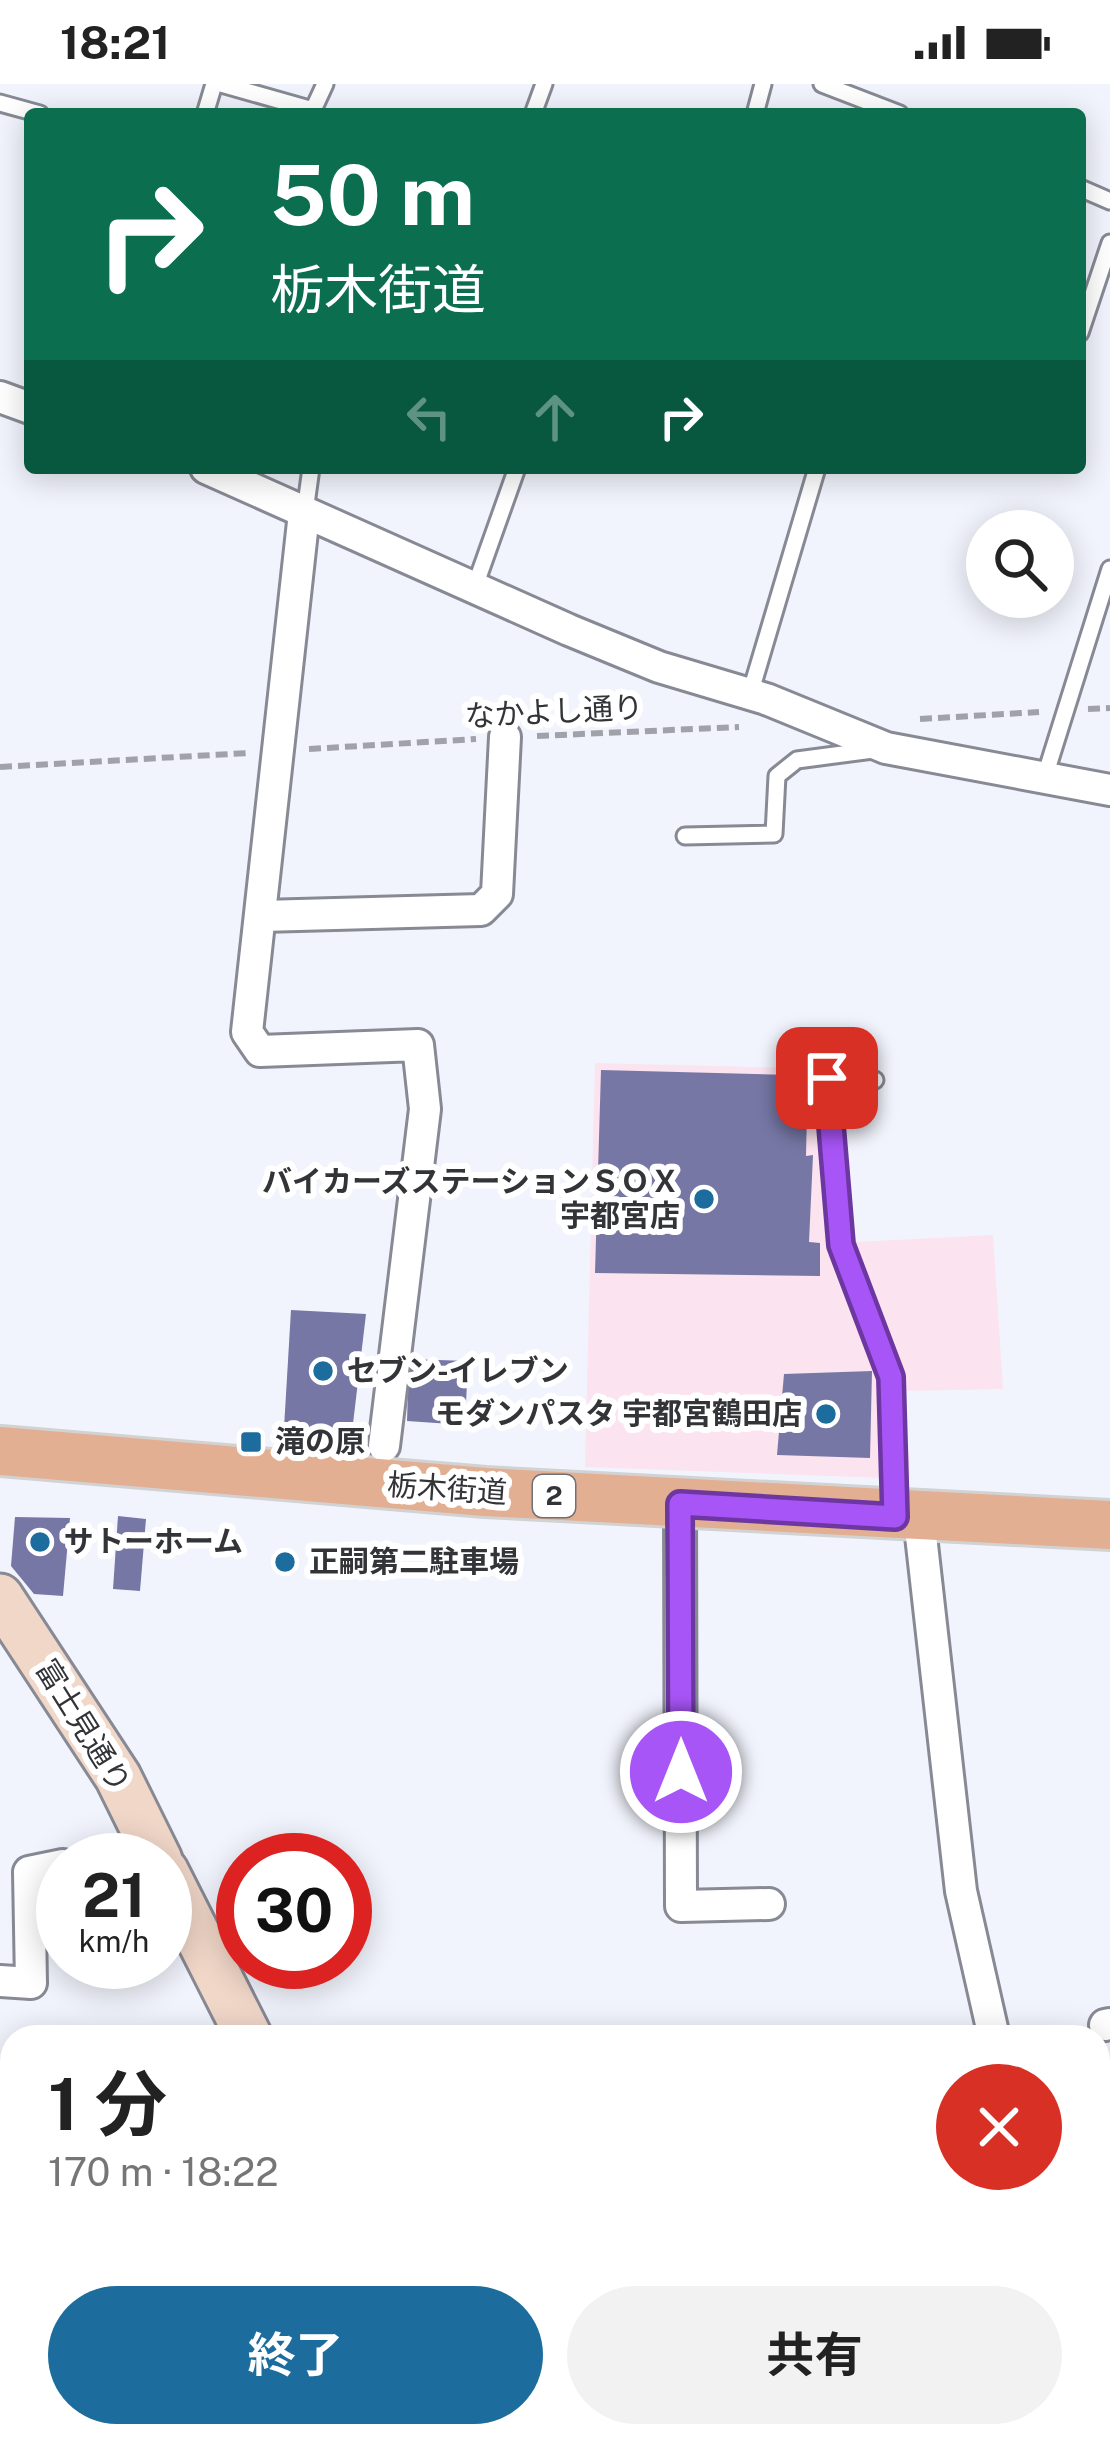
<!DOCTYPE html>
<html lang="ja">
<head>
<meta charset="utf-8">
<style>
	:root { --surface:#fff; --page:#f2f2f2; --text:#222; --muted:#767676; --accent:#1c6c9e }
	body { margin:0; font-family:"Public Sans","Noto Sans JP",sans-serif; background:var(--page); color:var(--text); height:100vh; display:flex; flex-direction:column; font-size:45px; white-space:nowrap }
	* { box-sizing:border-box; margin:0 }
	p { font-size:39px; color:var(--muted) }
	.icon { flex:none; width:66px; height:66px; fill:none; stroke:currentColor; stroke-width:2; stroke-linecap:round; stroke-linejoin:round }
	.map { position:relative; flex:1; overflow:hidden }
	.side { position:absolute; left:0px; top:1941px; width:1110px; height:423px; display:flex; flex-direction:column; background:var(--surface); border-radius:36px 36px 0 0; box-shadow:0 6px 30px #0003 }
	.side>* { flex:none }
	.banner { position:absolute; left:24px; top:24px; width:1062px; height:366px; border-radius:12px; box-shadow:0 6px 30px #0003; background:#0b6e4f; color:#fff; overflow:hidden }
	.controls { position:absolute; left:966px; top:426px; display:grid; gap:24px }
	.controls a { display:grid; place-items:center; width:108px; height:108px; border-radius:50%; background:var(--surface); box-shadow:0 6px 30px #0003; font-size:60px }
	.speed { position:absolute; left:36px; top:1749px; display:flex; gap:24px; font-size:60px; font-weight:700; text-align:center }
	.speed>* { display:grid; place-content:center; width:156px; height:156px; border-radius:50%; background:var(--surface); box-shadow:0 6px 30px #0003; line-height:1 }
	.speed small { font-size:30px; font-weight:400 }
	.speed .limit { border:18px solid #d22; background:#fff; color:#111 }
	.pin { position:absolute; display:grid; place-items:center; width:102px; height:102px; color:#fff; margin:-51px; border-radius:24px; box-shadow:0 6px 18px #0006 }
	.me { position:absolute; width:132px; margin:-66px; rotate:0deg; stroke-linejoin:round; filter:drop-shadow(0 0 9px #0008) }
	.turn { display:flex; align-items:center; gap:42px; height:252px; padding:0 48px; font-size:54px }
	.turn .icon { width:156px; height:156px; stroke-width:2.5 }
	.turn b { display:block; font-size:84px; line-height:102px }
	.lanes { display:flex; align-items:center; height:114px; padding:0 48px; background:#0003; justify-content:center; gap:60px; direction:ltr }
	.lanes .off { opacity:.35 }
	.round { display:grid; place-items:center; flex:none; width:126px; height:126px; border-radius:63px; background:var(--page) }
	.summary { display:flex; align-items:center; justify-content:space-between; height:204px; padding:0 48px }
	h1 { font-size:72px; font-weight:700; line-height:90px }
	.action { display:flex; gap:24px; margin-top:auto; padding:24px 48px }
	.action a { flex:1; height:138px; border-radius:72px; background:var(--accent); color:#fff; font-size:48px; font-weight:700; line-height:138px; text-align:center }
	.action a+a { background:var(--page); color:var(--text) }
	.status { display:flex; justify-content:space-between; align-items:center; height:84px; padding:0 60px; background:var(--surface); direction:ltr }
	.status svg { height:33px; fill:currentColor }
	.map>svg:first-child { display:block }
	.commercial { fill:#fbe3ef }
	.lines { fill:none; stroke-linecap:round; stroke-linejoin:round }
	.stream { stroke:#57898b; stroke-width:10 }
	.building { fill:#7677a5 }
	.lane-casing { stroke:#878a94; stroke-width:21 }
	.street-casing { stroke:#878a94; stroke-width:36 }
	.secondary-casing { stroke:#878a94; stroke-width:51 }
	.primary-casing { stroke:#d2d2d3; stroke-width:54 }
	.path { stroke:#a1a2a9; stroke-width:6; stroke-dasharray:12 6; stroke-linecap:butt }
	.lane { stroke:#fff; stroke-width:15 }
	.street { stroke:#fff; stroke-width:30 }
	.secondary { stroke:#f1d7c8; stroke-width:45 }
	.primary { stroke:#e2af92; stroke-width:48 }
	.route-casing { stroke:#6d37a1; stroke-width:30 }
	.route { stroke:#a855f7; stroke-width:21 }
	.poi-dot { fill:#1c6c9e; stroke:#fff; stroke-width:4.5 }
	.labels { text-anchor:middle; stroke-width:12; stroke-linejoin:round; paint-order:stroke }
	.shield { fill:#fff; stroke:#707174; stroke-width:3 }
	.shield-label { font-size:27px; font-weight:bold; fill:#333438 }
	.street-label { font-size:30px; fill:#333438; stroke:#fff }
	.poi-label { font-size:30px; font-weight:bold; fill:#333438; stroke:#fff; text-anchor:start }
</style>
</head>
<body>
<div class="status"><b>18:21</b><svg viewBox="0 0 49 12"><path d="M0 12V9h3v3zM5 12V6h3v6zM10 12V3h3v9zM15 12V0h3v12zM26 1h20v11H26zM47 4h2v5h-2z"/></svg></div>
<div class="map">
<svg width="1110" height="2363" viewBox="0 0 1110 2363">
	<rect width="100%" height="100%" fill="#f2f4fd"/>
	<path class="commercial" d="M595,979L835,985L856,1158L993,1151L1003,1305L905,1307L910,1395L585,1383Z"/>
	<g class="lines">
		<g class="stream">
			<path d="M410,2352L414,2354"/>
			<path d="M249,2363L351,2352"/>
		</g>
	</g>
	<g class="building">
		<path d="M601,986L791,991L790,1027H807L806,1072L813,1071L809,1158L820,1159V1192L595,1189Z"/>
		<path d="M291,1226L366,1230L352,1348L284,1344Z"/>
		<path d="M409,1275L468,1277L465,1341L407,1337Z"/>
		<path d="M872,1287L870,1374L777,1371L784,1290Z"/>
		<path d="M118,1432L146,1435L140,1507L113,1505Z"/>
		<path d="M15,1433L70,1434L63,1512L34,1510L11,1482Z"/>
	</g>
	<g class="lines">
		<defs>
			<g id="lane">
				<path d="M221,0L313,26L325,0"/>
				<path d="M822,0L900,30"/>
				<path d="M0,19L40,30"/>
				<path d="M205,30L214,0"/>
				<path d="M533,30L544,0"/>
				<path d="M755,30L763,0"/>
				<path d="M1080,104L1110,117"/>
				<path d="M1080,249L1110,159"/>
				<path d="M305,428L311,384"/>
				<path d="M474,505L517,384"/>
				<path d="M750,610L817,384"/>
				<path d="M1045,692L1110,485"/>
				<path d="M685,752L774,750L777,692L797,676L873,666"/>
				<path d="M875,996L827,994L841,1161L891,1293L895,1426"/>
			</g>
			<g id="street">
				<path d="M0,313L30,324"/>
				<path d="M206,384L569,546L659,583L766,615L886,664L1110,706"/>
				<path d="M304,429L247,948L260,967L418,961L425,1025L384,1362"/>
				<path d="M262,832L481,826L497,810L505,653"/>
				<path d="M680,1420L681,1822L769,1820"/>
				<path d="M919,1434L961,1807L994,1953"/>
				<path d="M87,1776L153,1763"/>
				<path d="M0,1897L31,1899L29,1788L63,1781"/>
				<path d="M1105,1941L1110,1940"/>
				<path d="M1098,2199L1110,2195"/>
				<path d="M0,2221L12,2187"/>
				<path d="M484,2352L539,2363"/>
				<path d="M692,2352V2363"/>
				<path d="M1086,2363L1110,2354"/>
			</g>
			<g id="secondary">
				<path d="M0,1513L118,1693L159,1776"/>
				<path d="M165,1787L249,1953"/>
				<path d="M444,2352L449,2363"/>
			</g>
			<path id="primary" d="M0,1367L485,1408L1110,1441"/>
		</defs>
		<use href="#lane" class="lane-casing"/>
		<use href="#street" class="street-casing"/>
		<use href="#secondary" class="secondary-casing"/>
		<use href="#primary" class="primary-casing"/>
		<g class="path">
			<path d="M1088,625L1110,624"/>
			<path d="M920,635L1039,628"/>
			<path d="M537,652L739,643"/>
			<path d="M309,665L476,655"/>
			<path d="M0,683L248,669"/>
		</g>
		<use href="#lane" class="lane"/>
		<use href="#street" class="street"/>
		<use href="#secondary" class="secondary"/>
		<use href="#primary" class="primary"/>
	</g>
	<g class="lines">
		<defs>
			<path id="route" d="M681,1688L680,1420L895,1433L891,1293L841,1161L827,994"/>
		</defs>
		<use href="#route" class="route-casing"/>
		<use href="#route" class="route"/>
	</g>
	<g class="poi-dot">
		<circle cx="704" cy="1115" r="12"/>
		<circle cx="323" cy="1287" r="12"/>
		<circle cx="826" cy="1330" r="12"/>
		<rect x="239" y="1346" width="24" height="24" rx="6"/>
		<circle cx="40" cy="1458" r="12"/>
		<circle cx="285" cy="1478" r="12"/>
	</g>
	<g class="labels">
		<rect class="shield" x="533" y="1391" width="42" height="42" rx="9"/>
		<g class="shield-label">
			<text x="554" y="1421">2</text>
		</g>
		<g class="street-label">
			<text transform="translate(554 628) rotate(-3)" y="10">なかよし通り</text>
			<text transform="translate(447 1405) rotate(4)" y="10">栃木街道</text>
			<text transform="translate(83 1642) rotate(58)" y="10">富士見通り</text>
		</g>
		<g class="poi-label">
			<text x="680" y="1108" text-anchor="end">バイカーズステーションＳＯＸ<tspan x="680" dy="34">宇都宮店</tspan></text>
			<text x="347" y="1297">セブン-イレブン</text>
			<text x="802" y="1340" text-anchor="end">モダンパスタ 宇都宮鶴田店</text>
			<text x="275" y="1368">滝の原</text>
			<text x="64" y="1468">サトーホーム</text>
			<text x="309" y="1488">正嗣第二駐車場</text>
		</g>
	</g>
</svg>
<div class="controls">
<a><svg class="icon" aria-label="search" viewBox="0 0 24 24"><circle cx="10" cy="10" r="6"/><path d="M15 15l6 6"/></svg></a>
</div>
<div class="speed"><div>21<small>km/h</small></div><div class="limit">30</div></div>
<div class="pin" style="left:827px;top:994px;background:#d93025"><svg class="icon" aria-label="arrive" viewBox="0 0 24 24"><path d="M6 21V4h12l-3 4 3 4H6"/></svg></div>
<svg class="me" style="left:681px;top:1688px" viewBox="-20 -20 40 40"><circle r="17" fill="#a855f7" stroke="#fff" stroke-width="3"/><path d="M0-11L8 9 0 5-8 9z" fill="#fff"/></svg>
<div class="banner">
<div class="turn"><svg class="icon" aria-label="right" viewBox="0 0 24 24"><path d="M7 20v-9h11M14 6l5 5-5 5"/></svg><div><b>50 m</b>栃木街道</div></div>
<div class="lanes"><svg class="icon off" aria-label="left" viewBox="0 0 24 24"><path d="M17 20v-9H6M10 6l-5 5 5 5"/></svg><svg class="icon off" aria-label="ahead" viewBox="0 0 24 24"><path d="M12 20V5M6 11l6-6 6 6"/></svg><svg class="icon" aria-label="right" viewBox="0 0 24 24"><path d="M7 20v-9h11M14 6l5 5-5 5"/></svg></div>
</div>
<section class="side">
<div class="summary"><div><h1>1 分</h1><p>170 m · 18:22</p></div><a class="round" style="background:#d93025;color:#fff"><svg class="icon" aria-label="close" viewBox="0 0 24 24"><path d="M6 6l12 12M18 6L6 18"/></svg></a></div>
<div class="action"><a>終了</a><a>共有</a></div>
</section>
</div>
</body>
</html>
